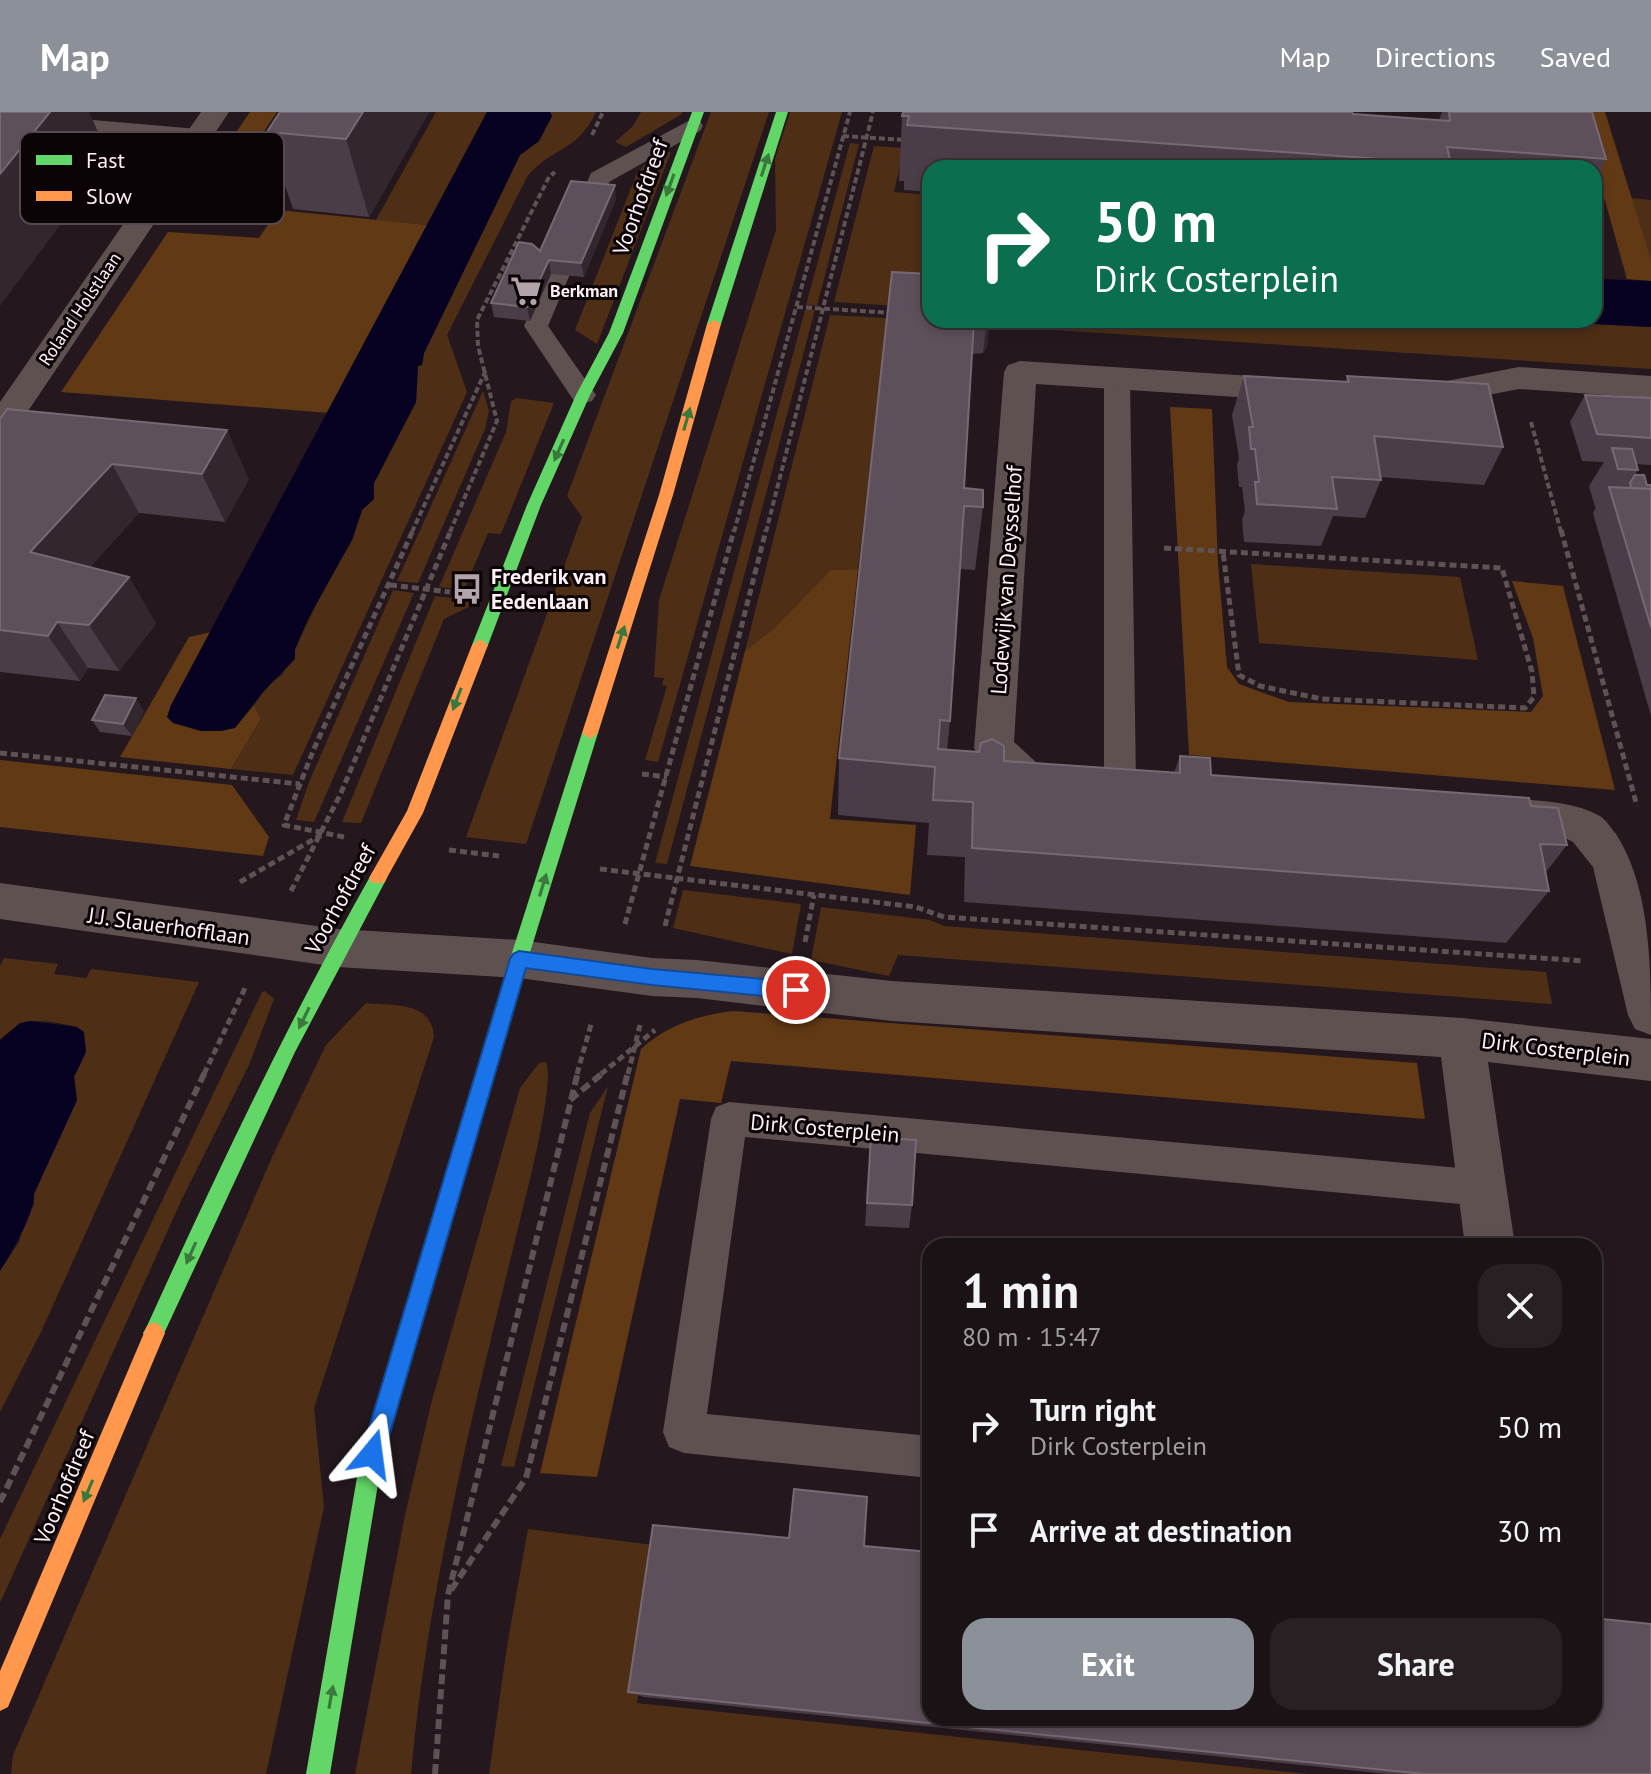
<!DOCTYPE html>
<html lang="en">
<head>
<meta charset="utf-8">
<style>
	:root { --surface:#1b1216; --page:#282023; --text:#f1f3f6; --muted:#a09ea1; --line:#393235; --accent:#8c9099 }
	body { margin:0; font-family:"PT Sans",sans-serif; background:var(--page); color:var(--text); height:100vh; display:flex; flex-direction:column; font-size:30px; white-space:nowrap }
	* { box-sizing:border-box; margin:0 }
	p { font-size:26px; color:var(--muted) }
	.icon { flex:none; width:44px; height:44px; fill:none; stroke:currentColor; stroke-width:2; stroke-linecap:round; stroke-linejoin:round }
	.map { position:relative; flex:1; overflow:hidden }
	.sheet { position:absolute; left:922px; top:1126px; width:680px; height:488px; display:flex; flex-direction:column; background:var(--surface); border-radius:24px; box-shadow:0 4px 12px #0003,0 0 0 2px var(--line) }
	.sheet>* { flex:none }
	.banner { position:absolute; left:922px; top:48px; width:680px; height:168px; border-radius:24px; box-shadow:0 4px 12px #0003,0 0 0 2px var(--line); background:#0b6e4f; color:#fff; overflow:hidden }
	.pin { position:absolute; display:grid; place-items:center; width:68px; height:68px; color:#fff; margin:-34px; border:4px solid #fff; border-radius:50%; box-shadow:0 2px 8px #0007 }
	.me { position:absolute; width:88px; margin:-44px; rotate:16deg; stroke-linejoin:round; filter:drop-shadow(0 0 6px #0008) }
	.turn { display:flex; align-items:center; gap:28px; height:168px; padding:0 40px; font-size:36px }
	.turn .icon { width:104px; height:104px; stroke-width:2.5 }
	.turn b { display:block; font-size:56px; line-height:68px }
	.round { display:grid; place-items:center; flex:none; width:84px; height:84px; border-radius:24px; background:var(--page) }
	.head { display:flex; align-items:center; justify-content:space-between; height:136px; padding:0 40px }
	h1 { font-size:48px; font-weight:800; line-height:60px }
	.primary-button { display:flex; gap:16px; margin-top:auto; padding:16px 40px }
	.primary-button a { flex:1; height:92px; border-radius:24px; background:var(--accent); color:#fff; font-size:32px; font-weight:800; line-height:92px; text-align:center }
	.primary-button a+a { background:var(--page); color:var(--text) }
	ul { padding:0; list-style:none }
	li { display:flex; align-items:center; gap:24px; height:104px; padding:0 40px }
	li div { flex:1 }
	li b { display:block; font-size:30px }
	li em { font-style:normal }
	header { display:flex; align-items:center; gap:48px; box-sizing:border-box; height:112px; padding:0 40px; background:var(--accent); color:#fff }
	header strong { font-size:38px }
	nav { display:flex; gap:44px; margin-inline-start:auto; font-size:28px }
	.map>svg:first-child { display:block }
	.green { fill:#4e2e15 }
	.forest { fill:#623915 }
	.water { fill:#070221 }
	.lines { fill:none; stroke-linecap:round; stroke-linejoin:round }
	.path-far2 { stroke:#5f5254; stroke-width:4; stroke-dasharray:6 3; stroke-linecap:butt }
	.path-far1 { stroke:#5f5254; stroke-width:5; stroke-dasharray:7 4; stroke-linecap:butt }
	.path { stroke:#5f5254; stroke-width:6; stroke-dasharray:10 5; stroke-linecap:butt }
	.lane { fill:#605151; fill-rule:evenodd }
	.street { fill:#605151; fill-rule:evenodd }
	.fast { fill:#63d668; fill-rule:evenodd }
	.slow { fill:#ff974d; fill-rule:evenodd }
	.wall { fill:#4a3d48 }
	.shaded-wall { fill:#32262f }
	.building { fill:#5d505b; stroke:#766973; stroke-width:2 }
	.oneway { fill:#3b783c }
	.route { fill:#1a73e8; stroke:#114b97; stroke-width:2 }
	.labels { text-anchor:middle; stroke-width:6; stroke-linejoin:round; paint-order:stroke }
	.far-poi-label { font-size:18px; font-weight:bold; fill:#ffeff6; stroke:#0b0407; text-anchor:start }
	.far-street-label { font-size:18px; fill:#ffeff6; stroke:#0b0407 }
	.street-label { font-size:22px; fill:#ffeff6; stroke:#0b0407 }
	.poi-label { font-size:22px; font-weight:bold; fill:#ffeff6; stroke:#0b0407; text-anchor:start }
	.key { fill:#0b0407; stroke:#544a4f; stroke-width:2 }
	.key-label { font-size:22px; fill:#ffeff6 }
</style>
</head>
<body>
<header>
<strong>Map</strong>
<nav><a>Map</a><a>Directions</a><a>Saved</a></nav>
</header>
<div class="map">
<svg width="1651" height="1662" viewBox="0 0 1651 1662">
	<rect width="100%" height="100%" fill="#24181e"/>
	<g class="green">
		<path d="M436,0H487L428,113L376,108Z"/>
		<path d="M550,0H596C577,41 552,34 527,65L447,223L467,280L293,663L231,657L261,607L254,593L270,571L282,563L333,458L352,428L362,398L374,387V371L416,290L418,254L422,252L424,241L520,43L539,29L552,4Z"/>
		<path d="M641,0H682V2L626,35L615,30L633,14Z"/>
		<path d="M711,0H769L526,732L466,725L582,405L567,384Z"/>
		<path d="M790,0H842L658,650L645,648L667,574L662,573L664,566L654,565L659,488L776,118L775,47Z"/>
		<path d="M850,31L859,32L817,194L806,193Z"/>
		<path d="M874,34L904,36L894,80L930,83V196L834,190Z"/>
		<path d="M665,40H671L597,232L575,218L637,61L644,53Z"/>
		<path d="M1631,86L1651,88V148H1650Z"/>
		<path d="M805,198H815L667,752L655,751Z"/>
		<path d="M830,203L887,206L858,457L831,458L772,518L745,539Z"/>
		<path d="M1024,208H1514L1651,215V257L1024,216Z"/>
		<path d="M483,279L489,299L485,317L418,471L397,469Z"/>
		<path d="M517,286L554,291L501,422L488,421L464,478L439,475L506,320L511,289Z"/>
		<path d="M1251,452L1460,465L1478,548L1259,531Z"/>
		<path d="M393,478L414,481L314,710L296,708L309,670Z"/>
		<path d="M435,484L475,489L473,493L444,507L361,711L342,710Z"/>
		<path d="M683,778L801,792L792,842L673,816Z"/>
		<path d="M821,795L930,808L944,814L1546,860L1552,892L898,843L889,864L811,848Z"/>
		<path d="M4,846L58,852L54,862L86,866L91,857L199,870L41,1220L0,1300V1159L19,1130L22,1115L34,1093V1082L77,988L74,965L86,940L77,915C44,908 25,902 0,928V854Z"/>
		<path d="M265,879L274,887L249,953L182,1087L0,1491V1427L262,880Z"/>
		<path d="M366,891C394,894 432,889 434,925L314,1296L324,1395L266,1662H11L13,1643L273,1043L326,933Z"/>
		<path d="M546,950C555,970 528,1077 521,1104C476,1289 428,1472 411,1662H355L405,1403L431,1292L520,976L539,951Z"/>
		<path d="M608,974L514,1355L501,1354L590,1001Z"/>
		<path d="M528,1417L661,1434L637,1591L1307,1662H489L507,1534Z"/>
	</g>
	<g class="forest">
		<path d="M250,0H277L217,89L204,88L195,80Z"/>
		<path d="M1580,0H1605L1651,148V169L1627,167Z"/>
		<path d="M278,98L428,113L329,301L61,280L168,120L259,126Z"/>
		<path d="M1170,295L1212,297L1218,452L1227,555L1239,572L1289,590L1531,600L1543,584L1533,526L1512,469L1563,474L1615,678L1189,643Z"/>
		<path d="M858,457L830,707L916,713L910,783L690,754L745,539L772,518L831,458Z"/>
		<path d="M211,520L167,605L235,616L254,593L261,607L231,657L120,645L189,525Z"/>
		<path d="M0,648L232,673L269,725L263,744L0,715Z"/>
		<path d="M733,899L1417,951L1425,1007L731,949L721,991L680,987L597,1365L540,1361L641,937C667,913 699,903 733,899Z"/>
	</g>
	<g class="water">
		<path d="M487,0H550L552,4L539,29L520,43L424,241L422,253L418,254L416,290L374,371V387L362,398L352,428L308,507L295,538V547L262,581L235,616L221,619H201L173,611L167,605L171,593Z"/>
		<path d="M1600,167L1651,169V215L1514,208H1594V169Z"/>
		<path d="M30,909L77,915L84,920L86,940L74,965L77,988L34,1082C34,1104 12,1139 0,1159V928L20,911Z"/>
	</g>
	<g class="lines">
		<g class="path-far2">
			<path d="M592,23L603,0"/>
			<path d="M843,24L905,28"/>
			<path d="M797,195L893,201"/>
			<path d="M1531,310L1561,420"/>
			<path d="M412,420L486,258"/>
			<path d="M450,420L497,309L478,234L477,208L549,65L555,60"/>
			<path d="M734,420L850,0"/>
			<path d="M766,420L873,0"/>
		</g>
		<g class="path-far1">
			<path d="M1561,418L1637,694"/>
			<path d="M1164,436L1502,456L1532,560L1534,585L1525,596L1322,587L1260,574L1239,563L1223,440"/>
			<path d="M390,473L450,480"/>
			<path d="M0,641L300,672"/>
			<path d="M642,662L667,665"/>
			<path d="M344,725L284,713L313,639L413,418"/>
			<path d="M449,738L499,744"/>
			<path d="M600,757L916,795L944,805L1584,849"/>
			<path d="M240,770L321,723"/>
			<path d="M291,779L341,681L451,418"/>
			<path d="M625,812L734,418"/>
			<path d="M665,814L766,418"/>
			<path d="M805,830L814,783"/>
			<path d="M204,962L246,874"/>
			<path d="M577,962L592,909"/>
			<path d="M601,962L655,918"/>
			<path d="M628,962L640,913"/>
		</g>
		<g class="path">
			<path d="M570,988L604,960"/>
			<path d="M0,1390L205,960"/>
			<path d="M451,1478L526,1366L628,960"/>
			<path d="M435,1662L448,1483L578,960"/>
		</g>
		<g class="lane">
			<path d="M0,0L198,17L209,24L198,31L0,10Z"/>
			<path d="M692,7L700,9L703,14L700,19L609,70L548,214L596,283L592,289L583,291L574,289L524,214L591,61Z"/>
			<path d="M1117,260L1126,262L1130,268L1136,671L1131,680L1120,684L1109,680L1104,671V268L1108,262Z"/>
			<path d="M729,990L1482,1058L1495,1063L1501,1076L1495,1089L1482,1094L745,1025L707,1302L930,1324V1366L684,1341L669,1335L663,1320L711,1007L716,995Z"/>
		</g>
		<g class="street">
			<path d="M201,0H229L12,323L0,326V290Z"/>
			<path d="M1020,249L1299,267L1311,270L1316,278L1311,286L1299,289L1036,272L1014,630L1038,652L1060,653L1074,658L1080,669L1074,680C1033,694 994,674 974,636L1004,260L1008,253Z"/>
			<path d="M1519,255L1651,264V286L1519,277L1431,294L1419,291L1414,283L1419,275L1431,272Z"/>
			<path d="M1504,686C1536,689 1571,688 1600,704C1606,708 1611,716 1616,722C1651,776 1651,857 1651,923L1635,917L1628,903L1593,755L1573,730L1563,725L1504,720L1489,715L1483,703L1489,691Z"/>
			<path d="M0,771L338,817L519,828L652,846L697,848L892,869L1462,906L1651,927V969L1488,950L1515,1134H1465L1441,945L892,909L697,886L652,884L519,866L338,855L0,807Z"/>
		</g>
		<g class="fast">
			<path d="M692,0H704L623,221L590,283L541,393L488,533L486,537H474L472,533L527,393L576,283L609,221Z"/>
			<path d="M776,0H788L721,212L714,216L709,215L707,212Z"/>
			<path d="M590,615L598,621L528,847L383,1342L330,1662H306L361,1342L510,847L582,621Z"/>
			<path d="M378,759L384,761L387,766L295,940L161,1228L154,1232L147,1228L143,1221L147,1214C217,1060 289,908 372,761Z"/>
		</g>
		<g class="slow">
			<path d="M714,208L721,212L673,383L598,621L590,627L582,621L659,383L707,212Z"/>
			<path d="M480,527L488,533L423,701L384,771H372L369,766L407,699L472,533Z"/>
			<path d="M154,1210L161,1214L165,1221L8,1595L0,1599V1559L147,1214Z"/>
		</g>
	</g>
	<g class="wall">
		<path d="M280,0H429L369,105L293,97L267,20Z"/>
		<path d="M1442,0H1592L1606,47L1594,72V56H930V80L904,78V69H899L902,4L1353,2L1439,8Z"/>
		<path d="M616,87L584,165L551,162L530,209L494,205L491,191L540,139Z"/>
		<path d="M930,208H990L987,234L983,241L972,242L964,376L983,395L975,458L960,457L950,609L947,638L1004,649L1174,661L1180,644L1211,663L1531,694L1567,733L1546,760L1549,779L1506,831L964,790L965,745L927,743L929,711L838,703L839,646Z"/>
		<path d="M1244,264L1345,270L1347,264L1503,335L1484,373L1381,365V368L1365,406L1333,404L1321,434L1244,430L1242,408L1245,399L1242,375H1239L1237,353L1239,346L1232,303Z"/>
		<path d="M1585,283L1651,286V353L1636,352L1638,358L1635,363L1647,373H1651V604L1593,401L1596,395H1595L1589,374L1604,350L1582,349L1570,310Z"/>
		<path d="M0,307L249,367L225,410L139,401L90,455L129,465L156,512L119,559L88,556L80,569L0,560Z"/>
		<path d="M144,599L132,624L100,620L92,608Z"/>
		<path d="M871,1025L912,1093L909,1116L865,1114Z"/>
		<path d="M864,1434L1651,1662H1387L644,1585L628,1580Z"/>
	</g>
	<g class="shaded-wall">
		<path d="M50,0H89L110,46L0,194V62Z"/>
		<path d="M363,0H429L369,105L346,27Z"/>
		<path d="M615,73L616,87L584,165L581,151Z"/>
		<path d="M549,148L551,162L530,209L527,195Z"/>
		<path d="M987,208H990L987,234L983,241Z"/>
		<path d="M227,318L249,367L225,410L202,362Z"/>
		<path d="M112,352L139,401L61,487L30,440Z"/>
		<path d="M129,465L156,512L119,559L89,513Z"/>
		<path d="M57,510L88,556L80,569L48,524Z"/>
		<path d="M136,586L144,599L132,624L123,612Z"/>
	</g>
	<g class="building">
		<path d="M0,0H50L0,62Z"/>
		<path d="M280,0H363L346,27L267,20Z"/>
		<path d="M903,0H1352L1353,2L1450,9L1449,0H1592L1606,47L1447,35L1451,52L907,13L909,4H902Z"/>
		<path d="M571,69L615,73L581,151L549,148L527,195L491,191L519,130L532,132L540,139Z"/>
		<path d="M892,160L930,162V208H974L964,376L983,378V395L964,394L950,609L940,608L938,637L979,640L981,631L992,627L1004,634V649L1180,661V644L1210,646L1211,663L1529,686L1531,694L1558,696L1567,733L1540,732L1549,779L972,736L973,690L933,688L935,655L839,646Z"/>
		<path d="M1244,264L1349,270L1347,264L1488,272L1503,335L1374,324L1381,368L1332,365L1337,397L1257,392L1255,370H1259L1255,337H1251L1249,315H1253Z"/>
		<path d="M1585,283L1651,286V326L1597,322Z"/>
		<path d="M7,297L227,318L202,362L112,352L30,440L129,465L89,513L57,510L48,524L0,518V307Z"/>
		<path d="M1612,336L1632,337L1638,358L1618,357Z"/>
		<path d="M1635,363H1644L1647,373H1651V377L1631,376L1630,371Z"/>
		<path d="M1609,375L1651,377V515Z"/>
		<path d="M105,583L136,586L123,612L92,608Z"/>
		<path d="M871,1025L916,1028L912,1093L867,1091Z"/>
		<path d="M794,1377L867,1385L864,1434L930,1440V1606H1594V1506L1651,1512V1662H1424L628,1580L653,1413L789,1426Z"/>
	</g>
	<defs><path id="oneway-solid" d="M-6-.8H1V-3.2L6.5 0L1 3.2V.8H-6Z" transform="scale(2)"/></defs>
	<g class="oneway">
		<use href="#oneway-solid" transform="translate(765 53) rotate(-72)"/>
		<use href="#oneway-solid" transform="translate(670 73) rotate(110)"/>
		<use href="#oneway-solid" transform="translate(687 307) rotate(-74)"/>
		<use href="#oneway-solid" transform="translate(559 338) rotate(114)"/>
		<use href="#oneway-solid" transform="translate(621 525) rotate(-72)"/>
		<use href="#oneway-solid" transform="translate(457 587) rotate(111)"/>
		<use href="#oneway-solid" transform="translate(543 773) rotate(-73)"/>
		<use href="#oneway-solid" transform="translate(304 906) rotate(116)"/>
		<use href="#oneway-solid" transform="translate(191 1141) rotate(114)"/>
		<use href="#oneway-solid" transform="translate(88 1379) rotate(113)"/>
		<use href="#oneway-solid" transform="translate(331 1585) rotate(-80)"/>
	</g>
	<path class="route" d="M519,839L652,857L796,870L802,873L805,878L802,884L796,887L652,873L526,856L384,1342L380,1350L372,1353L365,1350L361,1342L510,847L513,842Z"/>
	<defs>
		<symbol id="supermarket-bare" viewBox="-9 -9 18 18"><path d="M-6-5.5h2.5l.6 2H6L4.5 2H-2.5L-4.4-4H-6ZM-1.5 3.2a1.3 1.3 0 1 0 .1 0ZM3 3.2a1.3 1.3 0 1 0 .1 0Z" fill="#b2a4aa" stroke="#0b0407" stroke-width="2.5" paint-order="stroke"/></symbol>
		<symbol id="bus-bare" viewBox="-9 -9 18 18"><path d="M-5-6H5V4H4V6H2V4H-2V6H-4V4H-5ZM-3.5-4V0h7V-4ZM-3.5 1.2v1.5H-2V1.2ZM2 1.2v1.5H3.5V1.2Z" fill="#b2a4aa" stroke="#0b0407" stroke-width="2.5" paint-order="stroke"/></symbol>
	</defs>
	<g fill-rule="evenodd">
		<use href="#supermarket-bare" x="504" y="157" width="44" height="44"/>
		<use href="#bus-bare" x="445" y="455" width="44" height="44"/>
	</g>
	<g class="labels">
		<g class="far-poi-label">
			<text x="550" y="185">Berkman</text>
		</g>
		<g class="far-street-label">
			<text transform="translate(80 197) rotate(-56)" y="6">Roland Holstlaan</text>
		</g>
		<g class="street-label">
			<text transform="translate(640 85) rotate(-70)" y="8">Voorhofdreef</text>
			<text transform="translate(1006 468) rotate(-86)" y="8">Lodewijk van Deysselhof</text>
			<text transform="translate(340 787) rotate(-61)" y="8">Voorhofdreef</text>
			<text transform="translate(169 814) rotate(8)" y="8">J.J. Slauerhofflaan</text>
			<text transform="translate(1556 937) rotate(7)" y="8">Dirk Costerplein</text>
			<text transform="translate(825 1016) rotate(5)" y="8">Dirk Costerplein</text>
			<text transform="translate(64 1375) rotate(-67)" y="8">Voorhofdreef</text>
		</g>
		<g class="poi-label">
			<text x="491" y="472">Frederik van<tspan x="491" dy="25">Eedenlaan</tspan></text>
		</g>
	</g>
	<rect x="20" y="20" width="264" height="92" rx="12" class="key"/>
	<rect x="36" y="43" width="36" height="10" fill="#63d668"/>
	<rect x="36" y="79" width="36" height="10" fill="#ff974d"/>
	<g class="key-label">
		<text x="86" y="56">Fast</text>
		<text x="86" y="92">Slow</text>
	</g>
</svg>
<div class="pin" style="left:796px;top:878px;background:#d93025"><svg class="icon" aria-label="arrive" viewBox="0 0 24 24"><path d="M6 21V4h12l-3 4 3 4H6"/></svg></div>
<svg class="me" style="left:372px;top:1342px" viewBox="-20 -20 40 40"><path d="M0-17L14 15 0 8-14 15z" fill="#1a73e8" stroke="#fff" stroke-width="4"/></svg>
<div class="banner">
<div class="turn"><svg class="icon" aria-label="right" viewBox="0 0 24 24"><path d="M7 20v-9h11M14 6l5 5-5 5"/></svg><div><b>50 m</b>Dirk Costerplein</div></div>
</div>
<section class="sheet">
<div class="head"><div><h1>1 min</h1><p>80 m · 15:47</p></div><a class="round"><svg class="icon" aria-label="close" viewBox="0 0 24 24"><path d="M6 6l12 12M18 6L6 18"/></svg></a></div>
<ul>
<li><svg class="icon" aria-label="right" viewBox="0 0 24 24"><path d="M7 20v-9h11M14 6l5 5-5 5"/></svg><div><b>Turn right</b><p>Dirk Costerplein</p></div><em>50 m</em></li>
<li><svg class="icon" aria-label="arrive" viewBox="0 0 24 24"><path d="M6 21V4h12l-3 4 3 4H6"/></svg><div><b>Arrive at destination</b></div><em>30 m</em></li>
</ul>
<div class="primary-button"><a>Exit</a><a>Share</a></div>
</section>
</div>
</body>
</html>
